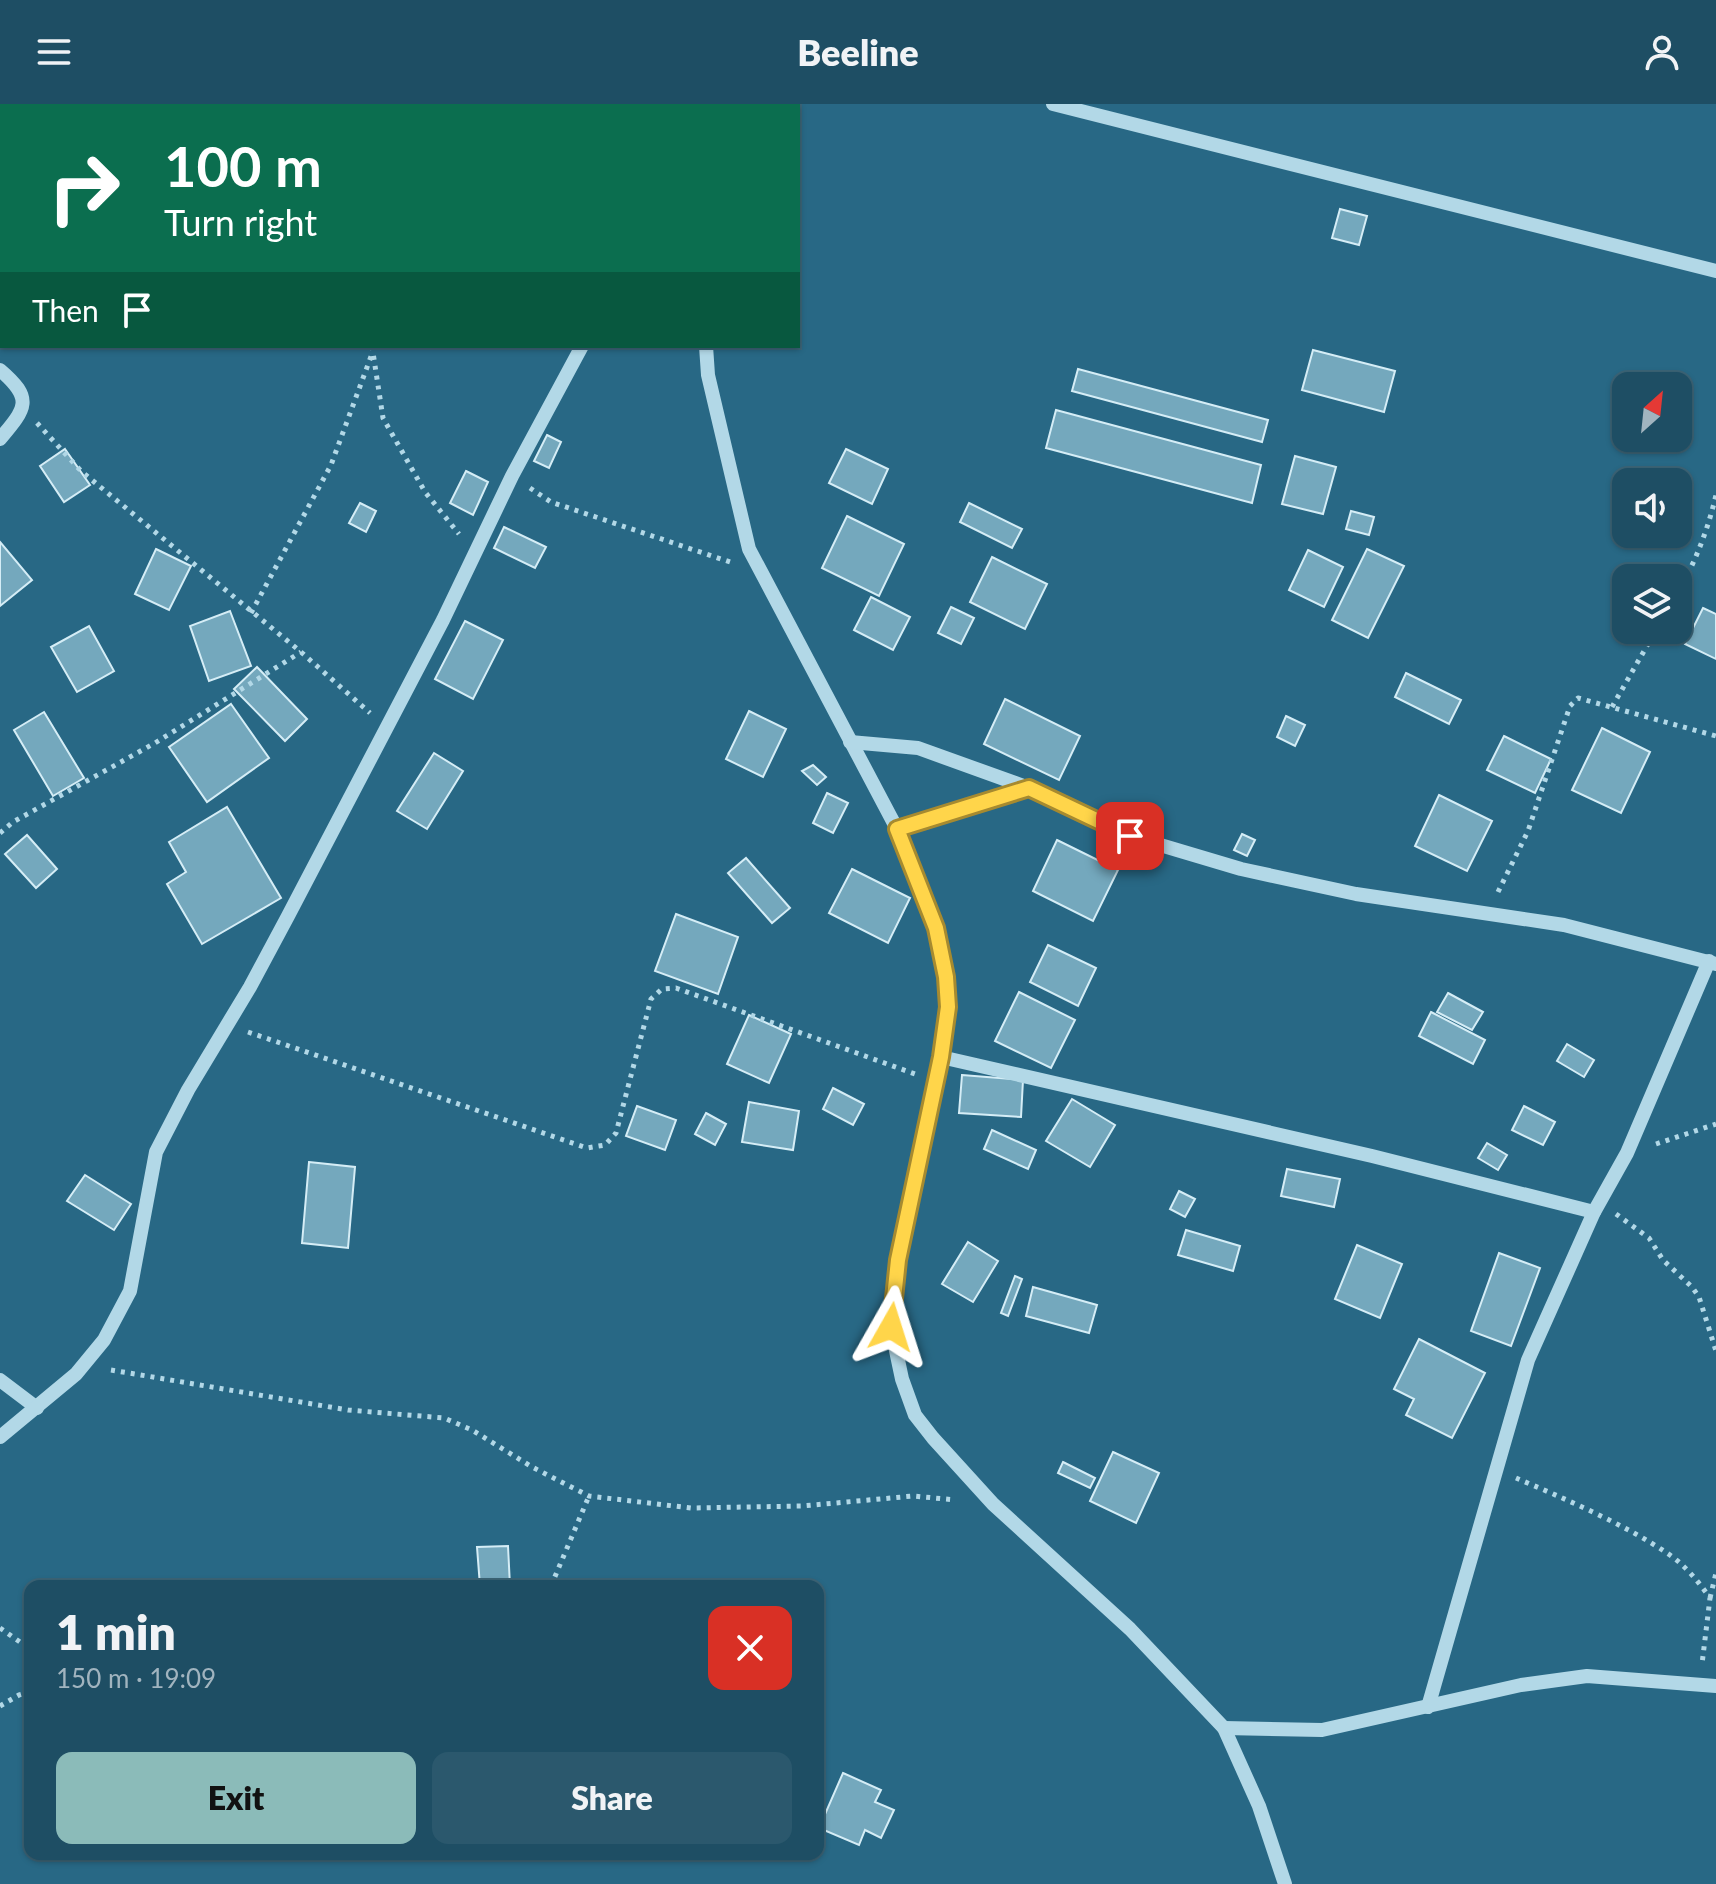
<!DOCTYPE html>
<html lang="en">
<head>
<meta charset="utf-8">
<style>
	:root { --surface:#1e4e64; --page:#2b586d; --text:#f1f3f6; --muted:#a1b4bf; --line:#3c6578; --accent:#8bbbb9 }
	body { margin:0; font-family:Lato,sans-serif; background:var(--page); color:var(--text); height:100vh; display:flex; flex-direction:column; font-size:30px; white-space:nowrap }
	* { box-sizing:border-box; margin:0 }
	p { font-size:26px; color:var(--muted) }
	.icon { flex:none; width:44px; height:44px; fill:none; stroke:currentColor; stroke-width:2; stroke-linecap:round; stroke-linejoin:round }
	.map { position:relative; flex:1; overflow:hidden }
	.side { position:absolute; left:24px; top:1476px; width:800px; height:280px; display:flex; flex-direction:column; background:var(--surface); border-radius:16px; box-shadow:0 2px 6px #0004,0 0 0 2px var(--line) }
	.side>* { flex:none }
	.banner { position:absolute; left:0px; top:0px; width:800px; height:244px; box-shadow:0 2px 6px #0004,0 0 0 2px var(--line); background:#0b6e4f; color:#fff; overflow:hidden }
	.needle { width:52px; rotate:27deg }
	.fabs { position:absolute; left:1612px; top:268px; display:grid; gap:16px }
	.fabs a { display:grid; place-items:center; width:80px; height:80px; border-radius:16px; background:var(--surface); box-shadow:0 2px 6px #0004,0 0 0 2px var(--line); font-size:40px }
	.pin { position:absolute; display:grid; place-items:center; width:68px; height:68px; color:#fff; margin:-34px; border-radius:16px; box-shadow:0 4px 12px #0006 }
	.me { position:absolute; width:88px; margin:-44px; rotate:6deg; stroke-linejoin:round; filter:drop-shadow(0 0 6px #0008) }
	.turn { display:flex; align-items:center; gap:28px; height:168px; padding:0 32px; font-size:36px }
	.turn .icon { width:104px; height:104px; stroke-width:2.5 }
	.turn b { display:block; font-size:56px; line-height:68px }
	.then { display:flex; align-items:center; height:76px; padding:0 32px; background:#0003; gap:16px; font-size:30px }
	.round { display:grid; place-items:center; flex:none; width:84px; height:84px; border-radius:16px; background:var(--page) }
	.headline { display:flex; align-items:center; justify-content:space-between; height:136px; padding:0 32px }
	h1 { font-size:48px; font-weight:800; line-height:60px }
	.cta { display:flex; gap:16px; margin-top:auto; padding:16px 32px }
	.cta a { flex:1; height:92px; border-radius:16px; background:var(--accent); color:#111; font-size:32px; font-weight:800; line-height:92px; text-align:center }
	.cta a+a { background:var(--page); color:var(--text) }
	header { display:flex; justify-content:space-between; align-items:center; height:104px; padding:0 32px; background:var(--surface); font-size:36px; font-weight:800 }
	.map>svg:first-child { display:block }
	.building { fill:#74a8bd; stroke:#d5edf6; stroke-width:2 }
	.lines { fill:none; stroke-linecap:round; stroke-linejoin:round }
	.path { stroke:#b2d8e7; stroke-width:5; stroke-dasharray:4 6; stroke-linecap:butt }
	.minor { stroke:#b2d8e7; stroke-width:14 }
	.route-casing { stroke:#a68a30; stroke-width:20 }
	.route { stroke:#ffd54a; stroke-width:14 }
</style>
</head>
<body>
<header><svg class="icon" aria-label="menu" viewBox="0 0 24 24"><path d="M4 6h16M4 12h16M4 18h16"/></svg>Beeline<svg class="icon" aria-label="person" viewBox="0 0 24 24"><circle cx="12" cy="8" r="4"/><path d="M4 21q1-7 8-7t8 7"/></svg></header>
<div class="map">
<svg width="1716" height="1780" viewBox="0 0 1716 1780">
	<rect width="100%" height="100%" fill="#286885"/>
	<g class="building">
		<path d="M1340,105L1367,112L1359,141L1332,134Z"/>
		<path d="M1313,246L1395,267L1384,308L1302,286Z"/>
		<path d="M1078,265L1268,316L1262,338L1072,287Z"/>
		<path d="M1056,306L1261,361L1252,399L1046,344Z"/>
		<path d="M547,331L561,338L549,364L534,357Z"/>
		<path d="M65,345L90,381L64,398L40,362Z"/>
		<path d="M846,345L888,365L872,400L829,379Z"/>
		<path d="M1295,352L1336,363L1323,410L1282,400Z"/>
		<path d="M466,367L488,378L473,411L450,399Z"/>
		<path d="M360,399L376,407L366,428L349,419Z"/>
		<path d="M969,399L1022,425L1012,444L960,418Z"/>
		<path d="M1351,407L1374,413L1369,431L1346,425Z"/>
		<path d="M847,412L904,440L879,492L822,464Z"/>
		<path d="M504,423L546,443L535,464L494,444Z"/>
		<path d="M0,438L32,476L0,502Z"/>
		<path d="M156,445L191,462L169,506L135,490Z"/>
		<path d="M1367,445L1404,462L1368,534L1332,516Z"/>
		<path d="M1308,446L1343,463L1324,503L1289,486Z"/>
		<path d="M992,453L1047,480L1025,525L970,498Z"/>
		<path d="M871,493L910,513L893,546L854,526Z"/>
		<path d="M951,503L974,514L961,540L938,529Z"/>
		<path d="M1703,504L1716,510V555L1685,540Z"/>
		<path d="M230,507L251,562L209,577L190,522Z"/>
		<path d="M465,517L503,536L473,595L435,575Z"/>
		<path d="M89,522L114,567L77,588L51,543Z"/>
		<path d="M257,563L307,615L285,637L234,585Z"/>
		<path d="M1406,569L1461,596L1449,620L1395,593Z"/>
		<path d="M1005,595L1080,632L1059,676L984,640Z"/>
		<path d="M231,600L269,654L207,698L169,643Z"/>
		<path d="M749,607L786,625L763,673L726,655Z"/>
		<path d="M44,608L84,674L53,692L14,626Z"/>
		<path d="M1286,612L1305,621L1295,642L1277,633Z"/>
		<path d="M1602,624L1650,648L1621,709L1572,686Z"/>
		<path d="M1504,632L1551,655L1535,689L1487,666Z"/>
		<path d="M434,649L463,667L427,725L397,707Z"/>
		<path d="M813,661L826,673L817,681L802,667Z"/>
		<path d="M827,689L848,699L833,729L813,719Z"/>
		<path d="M1439,691L1492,717L1467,767L1415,742Z"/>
		<path d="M227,703L281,794L202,840L167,780L186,768L169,738Z"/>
		<path d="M1242,730L1255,736L1247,752L1234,746Z"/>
		<path d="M27,731L57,765L36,784L5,750Z"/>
		<path d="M1057,736L1118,766L1093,817L1033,787Z"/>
		<path d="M746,754L790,804L772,819L728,769Z"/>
		<path d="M852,765L910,794L888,839L829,809Z"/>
		<path d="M676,810L738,833L718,890L655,867Z"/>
		<path d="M1048,841L1096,864L1078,902L1030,878Z"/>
		<path d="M1019,888L1075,916L1051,964L995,937Z"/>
		<path d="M1448,889L1483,908L1472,926L1437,908Z"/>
		<path d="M1431,908L1485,936L1473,960L1419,932Z"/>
		<path d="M749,911L791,930L769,979L727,960Z"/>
		<path d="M1567,940L1594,956L1584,973L1557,957Z"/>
		<path d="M962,971L1023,976L1021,1013L959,1009Z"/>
		<path d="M833,984L864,1000L853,1021L823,1005Z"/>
		<path d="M1072,995L1115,1021L1090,1063L1046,1037Z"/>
		<path d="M749,998L799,1007L793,1046L742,1038Z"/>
		<path d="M637,1002L676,1016L665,1046L626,1032Z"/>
		<path d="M1524,1002L1555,1018L1543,1041L1512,1026Z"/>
		<path d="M706,1009L726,1020L715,1041L695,1030Z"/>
		<path d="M992,1026L1036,1046L1028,1065L984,1045Z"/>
		<path d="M1487,1039L1507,1051L1498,1066L1478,1054Z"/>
		<path d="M309,1058L355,1063L348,1144L302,1139Z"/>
		<path d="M1287,1065L1340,1075L1334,1103L1281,1092Z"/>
		<path d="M85,1071L131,1100L114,1126L67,1097Z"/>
		<path d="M1179,1087L1195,1095L1185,1113L1170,1105Z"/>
		<path d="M1186,1126L1240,1142L1233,1167L1178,1151Z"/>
		<path d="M968,1138L998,1157L973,1198L942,1180Z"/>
		<path d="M1357,1141L1402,1160L1380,1214L1335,1195Z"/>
		<path d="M1499,1149L1540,1164L1511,1242L1471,1227Z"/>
		<path d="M1015,1172L1022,1175L1008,1212L1001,1209Z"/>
		<path d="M1033,1183L1097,1201L1089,1229L1026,1212Z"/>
		<path d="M1419,1235L1485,1269L1452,1334L1406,1311L1414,1295L1394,1285Z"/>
		<path d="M1113,1348L1159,1369L1136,1419L1090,1397Z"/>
		<path d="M1063,1358L1095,1374L1090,1384L1058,1369Z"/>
		<path d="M508,1442L510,1482H480L477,1443Z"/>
		<path d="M843,1669L881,1686L875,1698L894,1706L881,1734L865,1726L859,1741L819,1724Z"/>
	</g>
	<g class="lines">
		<g class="path">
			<path d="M330,0L331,2"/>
			<path d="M372,242L383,314L425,388L459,430"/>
			<path d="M37,319L81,367L301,548L370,609"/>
			<path d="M530,384L551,398L730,458"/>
			<path d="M1678,488C1696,457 1708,425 1716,391"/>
			<path d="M251,509L331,361L373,247"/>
			<path d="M1612,603L1656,526"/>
			<path d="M0,729L13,718L155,639L301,548"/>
			<path d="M1498,788L1528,727L1570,602L1578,594L1716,632"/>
			<path d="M248,928L587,1044L605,1041L616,1029L651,895L662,885L676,884L915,970"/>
			<path d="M1656,1040L1716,1020"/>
			<path d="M1616,1110L1649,1134L1663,1156L1692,1183L1699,1193L1716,1247"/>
			<path d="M111,1266L348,1306L444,1314L472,1326L532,1363L589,1392L691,1404L802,1402L913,1392L956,1396"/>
			<path d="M1516,1374C1563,1394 1624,1420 1667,1449C1684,1460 1698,1477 1710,1494L1702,1560"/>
			<path d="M551,1482L589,1392"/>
			<path d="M1710,1494L1716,1469"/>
			<path d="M0,1524L30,1545"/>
			<path d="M0,1602L19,1591L30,1588"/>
		</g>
		<g class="minor">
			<path d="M1053,0L1716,167"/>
			<path d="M160,2L162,0"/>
			<path d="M711,2V0"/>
			<path d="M0,184L2,181"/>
			<path d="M706,242L708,271L749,445L897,725L936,824L946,873L948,903L941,953L898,1156L891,1223L902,1275L915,1311L933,1334L993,1400L1130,1525L1224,1624L1259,1702L1285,1780"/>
			<path d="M0,266C34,295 26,304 0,335"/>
			<path d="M850,638L918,644L1029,684L1130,732L1241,765L1356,790L1564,821L1716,860"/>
			<path d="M897,725L1029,684"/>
			<path d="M941,953L1372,1052L1594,1108"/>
			<path d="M0,1276L37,1304"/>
			<path d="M0,1333L76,1270L104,1236L130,1187L156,1048L188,986L250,883L288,812L443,516L512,372L582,242"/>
			<path d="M1428,1603L1528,1256L1594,1108L1627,1049L1709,857"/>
			<path d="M1224,1624L1322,1626L1521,1581L1587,1572L1716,1582"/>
		</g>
	</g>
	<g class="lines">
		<defs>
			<path id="route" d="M891,1223L898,1156L941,953L948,903L946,873L936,824L897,725L1029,684L1130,732"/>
		</defs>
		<use href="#route" class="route-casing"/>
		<use href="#route" class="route"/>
	</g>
</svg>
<div class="fabs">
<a><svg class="needle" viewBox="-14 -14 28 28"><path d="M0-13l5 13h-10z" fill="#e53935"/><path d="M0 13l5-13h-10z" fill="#a1b4bf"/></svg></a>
<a><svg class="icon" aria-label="sound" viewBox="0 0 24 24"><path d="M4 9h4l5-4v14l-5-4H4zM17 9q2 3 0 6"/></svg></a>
<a><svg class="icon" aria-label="layers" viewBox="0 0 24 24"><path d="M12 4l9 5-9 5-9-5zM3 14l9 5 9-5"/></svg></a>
</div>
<div class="pin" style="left:1130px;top:732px;background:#d93025"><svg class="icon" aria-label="arrive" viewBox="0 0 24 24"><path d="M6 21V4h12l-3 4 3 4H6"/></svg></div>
<svg class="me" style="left:891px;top:1223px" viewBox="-20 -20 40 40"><path d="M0-17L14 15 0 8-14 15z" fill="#ffd54a" stroke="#fff" stroke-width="4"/></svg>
<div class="banner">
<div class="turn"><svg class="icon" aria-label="right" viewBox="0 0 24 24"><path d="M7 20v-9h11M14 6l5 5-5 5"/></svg><div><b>100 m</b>Turn right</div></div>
<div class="then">Then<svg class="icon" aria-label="arrive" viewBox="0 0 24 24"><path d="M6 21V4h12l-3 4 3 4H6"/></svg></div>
</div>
<section class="side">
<div class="headline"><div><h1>1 min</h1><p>150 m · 19:09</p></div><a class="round" style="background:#d93025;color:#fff"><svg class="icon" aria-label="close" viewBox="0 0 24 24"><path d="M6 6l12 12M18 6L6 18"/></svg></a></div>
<div class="cta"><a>Exit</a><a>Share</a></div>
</section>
</div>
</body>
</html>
